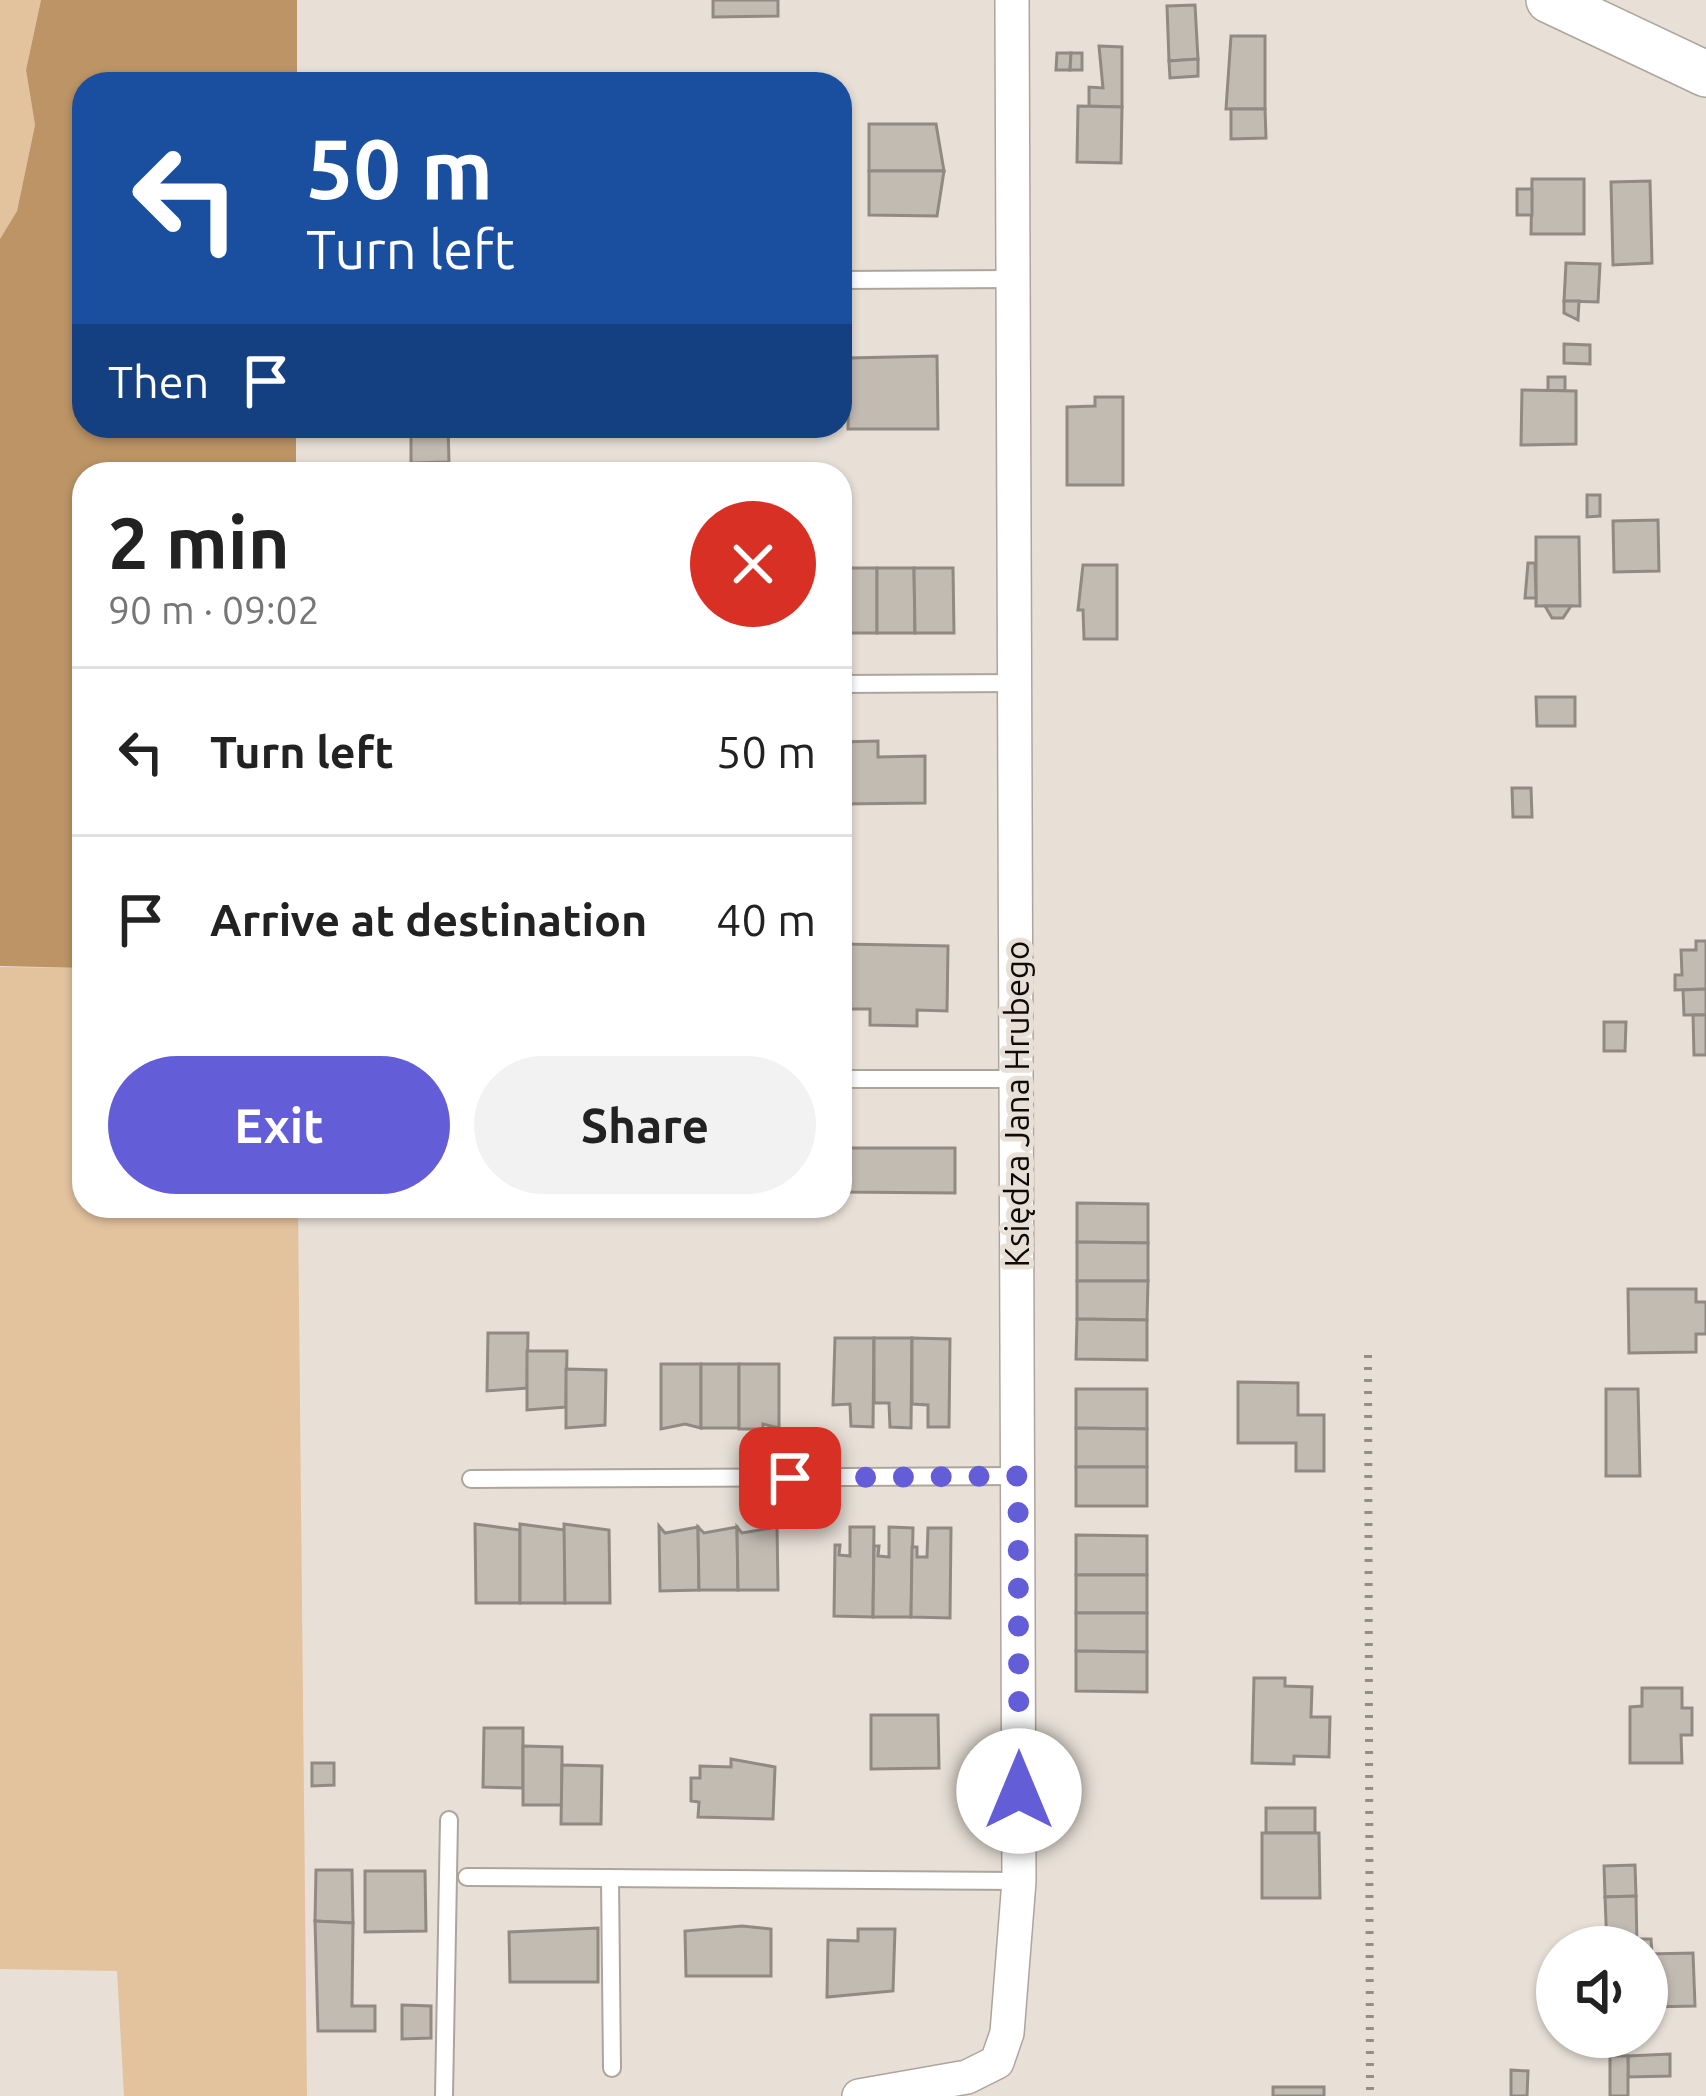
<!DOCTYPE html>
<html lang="en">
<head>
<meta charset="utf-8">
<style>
	:root { --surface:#fff; --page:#f2f2f2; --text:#222; --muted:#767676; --line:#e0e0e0; --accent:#635ed7 }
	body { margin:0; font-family:Ubuntu,sans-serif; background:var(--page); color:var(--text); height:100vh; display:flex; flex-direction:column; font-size:45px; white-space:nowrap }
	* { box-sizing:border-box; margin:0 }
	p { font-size:39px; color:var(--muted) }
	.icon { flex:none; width:66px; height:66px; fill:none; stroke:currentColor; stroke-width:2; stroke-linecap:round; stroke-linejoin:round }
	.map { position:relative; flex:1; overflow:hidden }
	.details { position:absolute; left:72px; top:462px; width:780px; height:756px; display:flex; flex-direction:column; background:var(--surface); border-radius:36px; box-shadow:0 3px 9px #0004 }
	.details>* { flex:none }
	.banner { position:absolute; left:72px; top:72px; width:780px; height:366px; border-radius:36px; box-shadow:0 3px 9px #0004; background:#1a4fa0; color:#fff; overflow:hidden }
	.buttons { position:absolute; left:1536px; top:1926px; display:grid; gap:24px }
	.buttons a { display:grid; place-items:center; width:132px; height:132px; border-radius:50%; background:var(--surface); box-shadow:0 3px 9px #0004; font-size:60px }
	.pin { position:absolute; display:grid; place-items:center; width:102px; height:102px; color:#fff; margin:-51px; border-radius:24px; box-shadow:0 6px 18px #0006 }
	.me { position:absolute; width:132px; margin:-66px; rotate:0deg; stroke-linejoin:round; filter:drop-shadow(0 0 9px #0008) }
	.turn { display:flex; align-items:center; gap:42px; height:252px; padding:0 36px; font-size:54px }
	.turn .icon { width:156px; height:156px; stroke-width:2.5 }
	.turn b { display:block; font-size:84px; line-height:102px }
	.then { display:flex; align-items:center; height:114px; padding:0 36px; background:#0003; gap:24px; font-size:45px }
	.round { display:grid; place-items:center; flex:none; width:126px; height:126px; border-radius:63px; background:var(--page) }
	.summary { display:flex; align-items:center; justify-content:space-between; height:204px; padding:0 36px }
	h1 { font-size:72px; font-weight:700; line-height:90px }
	.button { display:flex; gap:24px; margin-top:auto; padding:24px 36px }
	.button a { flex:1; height:138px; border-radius:72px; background:var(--accent); color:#fff; font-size:48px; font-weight:700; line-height:138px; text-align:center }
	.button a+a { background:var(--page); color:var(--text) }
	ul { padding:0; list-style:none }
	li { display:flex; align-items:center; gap:36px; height:168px; padding:0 36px; border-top:3px solid var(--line) }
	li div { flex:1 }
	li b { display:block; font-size:45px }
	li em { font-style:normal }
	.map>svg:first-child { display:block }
	.green { fill:#e3c29e }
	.forest { fill:#bc9466 }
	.building { fill:#c2bbb2; stroke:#928a82; stroke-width:3 }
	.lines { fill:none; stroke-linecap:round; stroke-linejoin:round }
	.lane-casing { stroke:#ada59d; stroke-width:20 }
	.street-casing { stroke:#ada59d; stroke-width:36 }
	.secondary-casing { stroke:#ada59d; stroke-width:48 }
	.path { stroke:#948e87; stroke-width:8; stroke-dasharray:3 9; stroke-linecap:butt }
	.lane { stroke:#fff; stroke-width:16 }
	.street { stroke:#fff; stroke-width:33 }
	.secondary { stroke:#fff; stroke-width:45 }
	.route { stroke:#635ed7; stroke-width:21; stroke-dasharray:0 37.8 }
	.labels { text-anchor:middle; stroke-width:10; stroke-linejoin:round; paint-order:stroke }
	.street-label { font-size:33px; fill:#0d0b08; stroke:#e8e0d7 }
</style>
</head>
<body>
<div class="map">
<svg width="1706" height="2096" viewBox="0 0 1706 2096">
	<rect width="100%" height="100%" fill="#e8e0d7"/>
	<g class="green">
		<path d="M0,0H41L26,70L35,125L17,211L0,239Z"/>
		<path d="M0,967L84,968V1206H298L307,2096H124L117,1971L0,1969Z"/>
	</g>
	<path class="forest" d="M41,0H297V84H84V426H296V474H84V968L0,966V239L17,211L35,125L26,70Z"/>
	<g class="building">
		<path d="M713,0H778V16L713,17Z"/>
		<path d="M1195,5L1198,59L1169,61L1167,6Z"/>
		<path d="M1231,36H1265V109H1226Z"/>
		<path d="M1099,46L1122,47V107L1089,106V87L1103,88Z"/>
		<path d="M1057,53H1071L1070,70H1056Z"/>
		<path d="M1071,53H1082V70H1070Z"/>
		<path d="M1198,59V76L1170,78L1169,61Z"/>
		<path d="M1078,106L1122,107L1121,163L1077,162Z"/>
		<path d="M1231,109H1265L1266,138L1231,139Z"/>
		<path d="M869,124H936L944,171H869Z"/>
		<path d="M869,171H944L937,216L869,215Z"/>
		<path d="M1532,179H1584V234H1531Z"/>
		<path d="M1650,181L1652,263L1613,265L1611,182Z"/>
		<rect x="1517" y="189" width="15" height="26"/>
		<path d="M1566,263L1600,264L1598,302L1564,301Z"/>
		<path d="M1564,301H1579L1578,320L1564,313Z"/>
		<path d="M1564,344L1590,345V364L1564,363Z"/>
		<path d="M937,356L938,429H848L849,358Z"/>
		<rect x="1548" y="377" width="17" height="14"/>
		<path d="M1522,390L1576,391V444L1521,445Z"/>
		<path d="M1095,397H1123V485H1067V407L1095,406Z"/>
		<path d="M411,426H448L449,462L411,463Z"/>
		<path d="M1587,495H1600V516L1587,517Z"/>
		<path d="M1658,520L1659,571L1614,572L1613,521Z"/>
		<path d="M1536,537H1579L1580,606H1536Z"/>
		<path d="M1528,563H1535L1536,598H1525Z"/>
		<path d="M1083,565H1117V639H1084L1083,610H1078Z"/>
		<rect x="840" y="568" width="37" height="65"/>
		<path d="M877,568H914L915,633H877Z"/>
		<path d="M914,568H953L954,633H915Z"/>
		<path d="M1545,606H1571L1563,618H1552Z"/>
		<path d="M1536,697H1575V726H1537Z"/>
		<path d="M878,741V757L925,756V803L840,804V742Z"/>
		<path d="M1512,788H1531L1532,817H1513Z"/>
		<path d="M1696,941H1706V989L1675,990V975H1682L1681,950H1696Z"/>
		<path d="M842,944L948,946L947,1011L917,1010V1026L870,1025V1009H841Z"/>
		<path d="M1706,989V1015H1684L1683,990Z"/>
		<path d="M1693,1015H1706V1055H1694Z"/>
		<path d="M1604,1022H1626L1625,1051H1604Z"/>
		<path d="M840,1148H955V1193L840,1192Z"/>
		<path d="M1077,1203L1148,1204V1243L1077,1242Z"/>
		<path d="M1077,1242L1148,1243V1281H1077Z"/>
		<path d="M1077,1281H1148L1147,1320L1077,1319Z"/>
		<path d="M1628,1289H1696V1302H1706V1334H1696V1352L1629,1353Z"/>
		<path d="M1077,1319L1147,1320V1360L1076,1359Z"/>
		<path d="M488,1333H528L527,1388L487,1391Z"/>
		<path d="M835,1338H874L873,1427L851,1426L850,1404L833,1405Z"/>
		<path d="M874,1338H912L911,1428L890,1427L889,1403H874Z"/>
		<path d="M912,1338L950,1339L949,1427H928V1405L912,1404Z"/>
		<path d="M527,1351H567L566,1407L527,1410Z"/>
		<path d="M661,1364H701V1428L685,1424L661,1429Z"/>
		<rect x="701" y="1364" width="38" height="64"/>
		<path d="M739,1364H779V1428L763,1424V1429H739Z"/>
		<path d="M566,1369L606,1370L605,1425L566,1428Z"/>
		<path d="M1238,1382L1298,1383V1415H1324V1471H1296V1443H1238Z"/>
		<path d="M1076,1389H1147V1429L1076,1428Z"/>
		<path d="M1606,1389H1638L1640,1476H1606Z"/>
		<path d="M1076,1428L1147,1429V1467H1076Z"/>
		<rect x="1076" y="1467" width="71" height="39"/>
		<path d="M475,1524L520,1530V1603H476Z"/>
		<path d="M520,1524L565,1530V1603H520Z"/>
		<path d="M564,1524L609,1530L610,1603H565Z"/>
		<path d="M659,1526L665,1533L698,1527L699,1590L660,1591Z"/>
		<path d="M698,1527L704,1533L737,1527L738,1590H699Z"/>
		<path d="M737,1527L742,1533L777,1527L778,1590H738Z"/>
		<path d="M850,1527H874L873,1617L834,1616L835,1545H840L839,1555L850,1556Z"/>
		<path d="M889,1527L913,1528L911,1617H873L874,1546H879L878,1556L889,1557Z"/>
		<path d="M928,1528H951L950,1618L911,1617L912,1547H917V1557H927Z"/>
		<path d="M1076,1535L1147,1536V1575H1076Z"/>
		<rect x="1076" y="1575" width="71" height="38"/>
		<path d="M1076,1613H1147V1652L1076,1651Z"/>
		<path d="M1076,1651L1147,1652V1692L1076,1691Z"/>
		<path d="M1254,1678H1285V1686L1312,1687L1311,1717H1330L1329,1757L1294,1756V1764L1252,1763Z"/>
		<path d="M1642,1688H1682V1708H1692V1735H1681L1682,1763H1630V1707L1642,1706Z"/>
		<path d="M871,1715H938L939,1768L871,1769Z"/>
		<path d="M484,1728H523V1788L483,1787Z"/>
		<path d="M523,1746L562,1747V1805H523Z"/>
		<path d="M731,1759L775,1767L773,1819L698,1817L699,1802L691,1801V1778H700V1766L731,1767Z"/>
		<path d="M312,1763H334V1785L312,1786Z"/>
		<path d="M562,1765L602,1766L601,1824H561Z"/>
		<rect x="1266" y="1808" width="49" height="25"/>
		<path d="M1262,1833H1319L1320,1898H1262Z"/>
		<path d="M1635,1865L1636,1896L1605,1897L1604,1866Z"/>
		<path d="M316,1870H352L353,1923L315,1921Z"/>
		<path d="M365,1871H425L426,1931L365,1932Z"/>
		<path d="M1636,1896L1637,1947H1607L1605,1897Z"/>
		<path d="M315,1921L353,1923L352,2006H375V2031H318Z"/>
		<path d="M742,1926L771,1929V1976H686L685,1931Z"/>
		<path d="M598,1928V1982H510L509,1932Z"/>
		<path d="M858,1929H895L893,1991L827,1997L828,1940L858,1941Z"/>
		<path d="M1637,1939H1651L1652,1954L1647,1947H1637Z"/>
		<path d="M1693,1953L1695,2006L1647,2007V1954Z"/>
		<path d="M402,2005L431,2006V2038L402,2039Z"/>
		<path d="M1670,2054V2076L1628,2077V2056Z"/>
		<rect x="1610" y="2056" width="18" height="40"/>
		<path d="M1511,2070L1528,2071L1527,2096H1511Z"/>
		<rect x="1273" y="2087" width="51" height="9"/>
	</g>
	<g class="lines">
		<defs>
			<g id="lane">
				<path d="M840,280L1014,279"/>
				<path d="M840,684L1017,683"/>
				<path d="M840,1079H1017"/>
				<path d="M471,1479L1018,1476"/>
				<path d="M467,1877L1019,1881"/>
				<path d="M610,1878L612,2068"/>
				<path d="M444,2096L449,1820"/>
			</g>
			<path id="street" d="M859,2096L967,2077L997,2062L1007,2033L1019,1881L1012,0"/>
			<path id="secondary" d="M1549,0L1706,74"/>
		</defs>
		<use href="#lane" class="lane-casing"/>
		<use href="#street" class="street-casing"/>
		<use href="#secondary" class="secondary-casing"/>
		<path class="path" d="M1368,1355L1370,2096"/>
		<use href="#lane" class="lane"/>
		<use href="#street" class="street"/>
		<use href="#secondary" class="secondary"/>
	</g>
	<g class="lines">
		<path class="route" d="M790,1478L1018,1476L1019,1791"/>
	</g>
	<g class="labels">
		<g class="street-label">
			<text transform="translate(1017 1104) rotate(-90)" y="12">Księdza Jana Hrubego</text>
		</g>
	</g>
</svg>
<div class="buttons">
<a><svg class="icon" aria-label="sound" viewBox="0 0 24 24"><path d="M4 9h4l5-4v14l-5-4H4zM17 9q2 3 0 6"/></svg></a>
</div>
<div class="pin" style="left:790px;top:1478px;background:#d93025"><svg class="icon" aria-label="arrive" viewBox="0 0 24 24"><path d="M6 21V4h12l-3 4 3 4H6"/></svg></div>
<svg class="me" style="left:1019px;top:1791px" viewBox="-20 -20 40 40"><circle r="19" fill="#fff"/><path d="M0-13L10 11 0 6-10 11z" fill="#635ed7"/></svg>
<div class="banner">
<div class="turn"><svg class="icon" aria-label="left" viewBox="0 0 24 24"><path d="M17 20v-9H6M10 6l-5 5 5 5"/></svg><div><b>50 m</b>Turn left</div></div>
<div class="then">Then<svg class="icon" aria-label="arrive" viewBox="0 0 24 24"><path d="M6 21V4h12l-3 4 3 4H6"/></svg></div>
</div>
<section class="details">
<div class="summary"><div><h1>2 min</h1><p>90 m · 09:02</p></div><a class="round" style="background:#d93025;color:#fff"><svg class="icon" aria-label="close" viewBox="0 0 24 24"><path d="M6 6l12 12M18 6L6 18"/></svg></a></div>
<ul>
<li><svg class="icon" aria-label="left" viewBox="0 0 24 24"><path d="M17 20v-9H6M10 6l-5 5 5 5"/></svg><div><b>Turn left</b></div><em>50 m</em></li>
<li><svg class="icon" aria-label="arrive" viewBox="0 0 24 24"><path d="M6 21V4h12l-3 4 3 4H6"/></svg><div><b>Arrive at destination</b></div><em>40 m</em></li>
</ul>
<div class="button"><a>Exit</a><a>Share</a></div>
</section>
</div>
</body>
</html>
